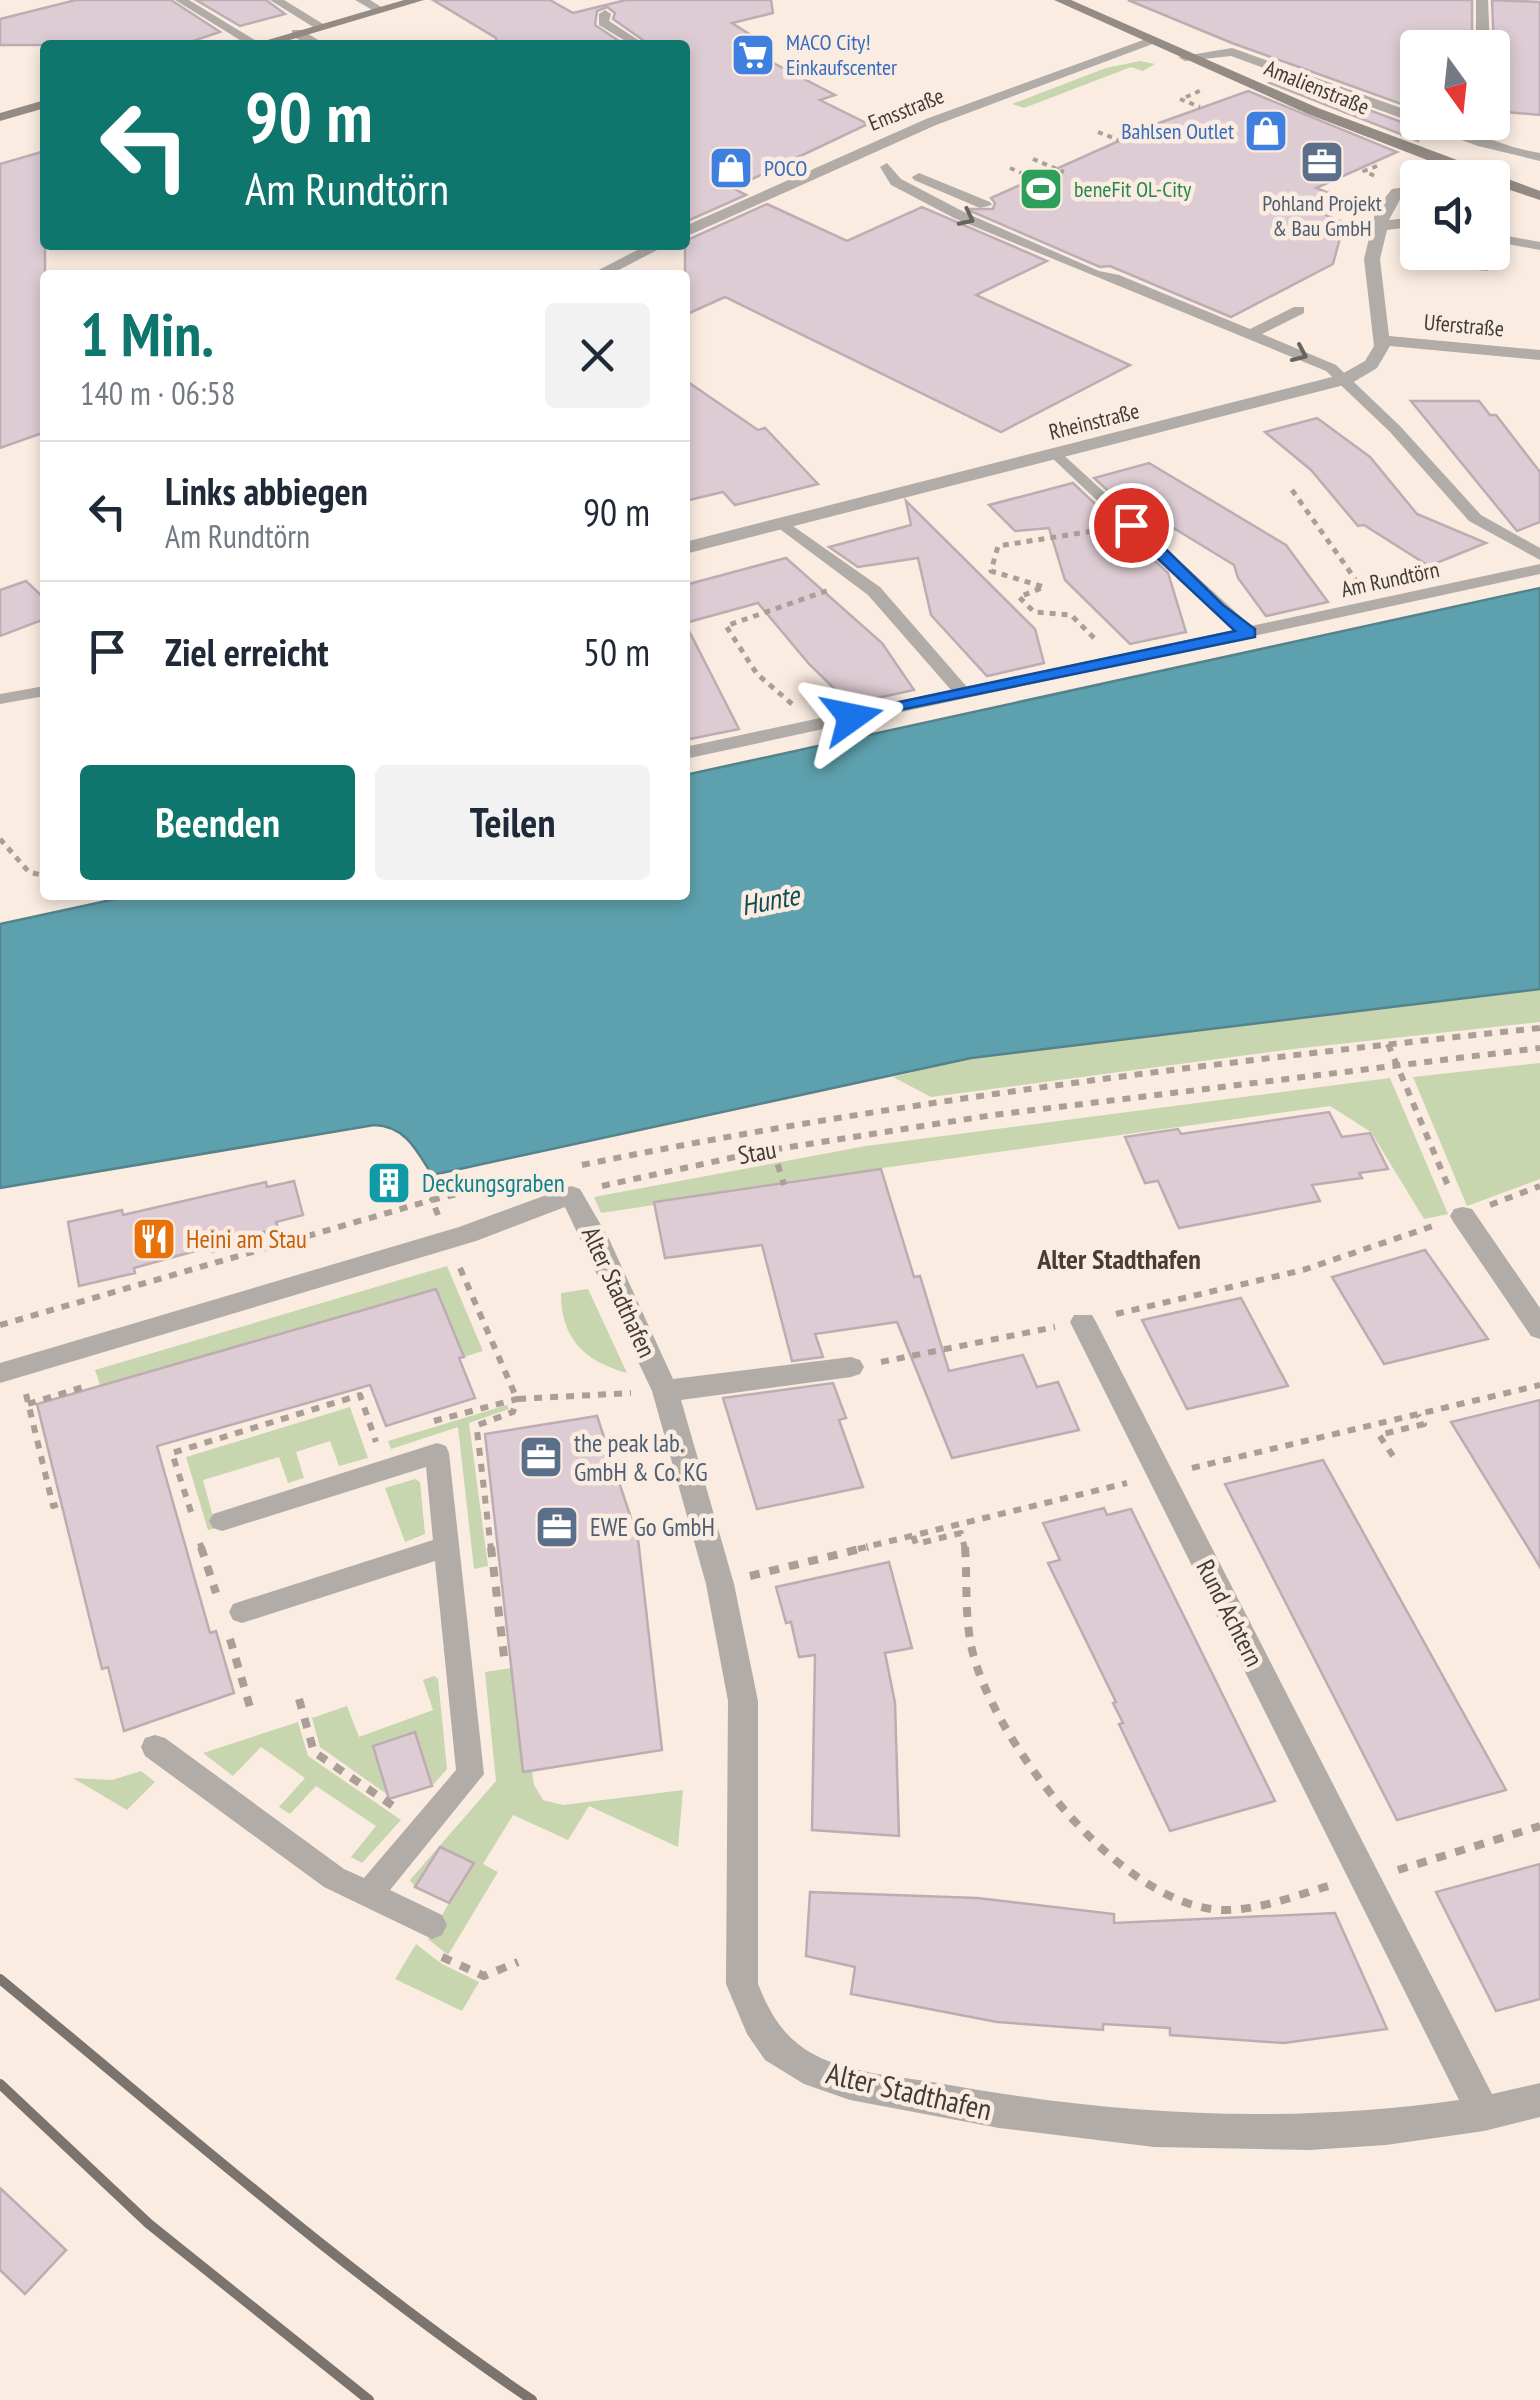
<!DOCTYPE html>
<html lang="de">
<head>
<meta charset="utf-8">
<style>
	:root { --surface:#fff; --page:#f2f2f3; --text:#1f2937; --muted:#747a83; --line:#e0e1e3; --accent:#0f766e }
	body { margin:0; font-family:"PT Sans Narrow",sans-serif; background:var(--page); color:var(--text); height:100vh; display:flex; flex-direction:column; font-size:38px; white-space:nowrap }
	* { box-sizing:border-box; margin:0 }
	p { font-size:32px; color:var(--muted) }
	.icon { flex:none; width:55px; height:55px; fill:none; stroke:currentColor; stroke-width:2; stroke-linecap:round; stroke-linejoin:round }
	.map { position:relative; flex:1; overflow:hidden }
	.details { position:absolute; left:40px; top:270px; width:650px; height:630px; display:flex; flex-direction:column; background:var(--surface); border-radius:10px; box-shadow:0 5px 15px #0003 }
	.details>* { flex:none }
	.top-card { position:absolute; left:40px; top:40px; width:650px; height:210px; border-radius:10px; box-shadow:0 5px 15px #0003; background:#0f766e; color:#fff; overflow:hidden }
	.needle { width:65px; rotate:165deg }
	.fabs { position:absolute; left:1400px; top:30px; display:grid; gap:20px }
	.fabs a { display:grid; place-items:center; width:110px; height:110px; border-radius:10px; background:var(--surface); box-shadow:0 5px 15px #0003; font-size:50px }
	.pin { position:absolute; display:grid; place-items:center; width:85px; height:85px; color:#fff; margin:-42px; border:5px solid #fff; border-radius:50%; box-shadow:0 2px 10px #0007 }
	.me { position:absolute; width:110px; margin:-55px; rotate:78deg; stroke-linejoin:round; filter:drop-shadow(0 0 8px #0008) }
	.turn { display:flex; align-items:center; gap:35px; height:210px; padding:0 40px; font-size:45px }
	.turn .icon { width:130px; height:130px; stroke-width:2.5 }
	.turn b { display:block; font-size:70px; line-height:85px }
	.round { display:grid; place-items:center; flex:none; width:105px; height:105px; border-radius:10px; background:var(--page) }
	.head { display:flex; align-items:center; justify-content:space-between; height:170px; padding:0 40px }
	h1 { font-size:60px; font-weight:700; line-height:75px; color:var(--accent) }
	.button { display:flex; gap:20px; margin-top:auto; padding:20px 40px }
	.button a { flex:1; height:115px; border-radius:10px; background:var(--accent); color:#fff; font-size:40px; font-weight:700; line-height:115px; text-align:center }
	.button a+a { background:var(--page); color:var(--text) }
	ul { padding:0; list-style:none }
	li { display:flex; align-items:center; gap:30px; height:140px; padding:0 40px; border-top:2px solid var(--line) }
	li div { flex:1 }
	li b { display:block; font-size:38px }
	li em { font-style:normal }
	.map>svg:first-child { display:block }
	.green { fill:#c8d6af }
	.water { fill:#5ea1ae; stroke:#55838b; stroke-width:2.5 }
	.building { fill:#ddccd3; stroke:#bdadb3; stroke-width:2.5 }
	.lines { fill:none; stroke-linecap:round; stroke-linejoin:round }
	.path-far3 { stroke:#a99f97; stroke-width:4; stroke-dasharray:5 5; stroke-linecap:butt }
	.path-far2 { stroke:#a99f97; stroke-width:5; stroke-dasharray:6 6; stroke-linecap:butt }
	.path-far1 { stroke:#a99f97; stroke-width:6; stroke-dasharray:8 8; stroke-linecap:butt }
	.path { stroke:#a99f97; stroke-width:8; stroke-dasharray:10 10; stroke-linecap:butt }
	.lane { fill:#b1aca7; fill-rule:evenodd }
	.street { fill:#b1aca7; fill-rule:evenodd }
	.secondary { fill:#948b85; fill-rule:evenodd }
	.rail { stroke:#7b736d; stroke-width:10 }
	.oneway { stroke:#68635f }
	.route { fill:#1a73e8; stroke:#114b97; stroke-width:2.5 }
	.labels { text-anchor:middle; stroke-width:9; stroke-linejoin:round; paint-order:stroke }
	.far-shop-label { font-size:22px; fill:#366cbe; stroke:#faece1; text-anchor:start }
	.far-street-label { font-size:22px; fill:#413c38; stroke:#faece1 }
	.far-leisure-label { font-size:22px; fill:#27864d; stroke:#faece1; text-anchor:start }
	.far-service-label { font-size:22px; fill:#4e5e75; stroke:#faece1 }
	.street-label { font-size:25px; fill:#413c38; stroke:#faece1 }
	.culture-label { font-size:25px; fill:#0d838f; stroke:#faece1; text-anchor:start }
	.food-label { font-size:25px; fill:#c56008; stroke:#faece1; text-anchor:start }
	.service-label { font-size:25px; fill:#4e5e75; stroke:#faece1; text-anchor:start }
	.water-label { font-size:28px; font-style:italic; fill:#104c56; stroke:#faece1 }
	.neighbourhood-label { font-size:28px; font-weight:bold; fill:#483d35; stroke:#faece1 }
	.near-street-label { font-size:30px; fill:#413c38; stroke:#faece1 }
</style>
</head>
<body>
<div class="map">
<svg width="1540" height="2400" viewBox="0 0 1540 2400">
	<rect width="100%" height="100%" fill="#faece1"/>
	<g class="green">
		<path d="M1140,61L1155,64L1143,71L1131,67L1024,108L1012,104L1106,68Z"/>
		<path d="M1540,989V1022L1293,1049L931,1097L893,1077L971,1058Z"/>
		<path d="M1540,1063V1179L1467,1206L1413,1077Z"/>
		<path d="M1390,1078L1448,1214L1424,1219L1371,1132L1330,1106L788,1181V1185L601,1213L594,1197L866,1146Z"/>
		<path d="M447,1266L483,1351L464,1357L436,1289L100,1385L95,1370Z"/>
		<path d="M588,1289L627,1373C584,1361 561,1339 561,1293Z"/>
		<path d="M507,1405L509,1409L469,1423L488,1566L474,1569L458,1427L391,1449L388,1441Z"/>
		<path d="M350,1407L368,1458L339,1466L330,1441L296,1452L304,1478L288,1483L279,1457L203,1480L216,1528L208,1530L186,1457Z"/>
		<path d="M415,1479L420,1482L425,1534L405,1542L385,1488Z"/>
		<path d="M512,1668L523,1771H532L534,1785L543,1800L563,1805L683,1790L678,1847L589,1806L568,1840L513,1815L483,1864L498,1872L448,1955L428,1939L449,1903L440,1847L415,1887L410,1880L496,1781L485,1672Z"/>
		<path d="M434,1676L438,1679L447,1769L432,1786L414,1732L373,1746L388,1795L320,1747L312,1718L347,1706L359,1737L433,1710L423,1680Z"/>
		<path d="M298,1722L308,1756L401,1820L362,1863L351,1857L376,1826L316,1786L290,1814L279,1807L305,1778L261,1747L233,1776L203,1753Z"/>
		<path d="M141,1771L155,1782L127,1810L73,1778L112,1780Z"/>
		<path d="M416,1944L442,1964L479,1982L462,2011L395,1979Z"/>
	</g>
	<path class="water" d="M1540,588V989L971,1058L432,1175C417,1151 406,1126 374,1125L0,1188V924L134,895H685V775Z"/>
	<g class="building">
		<path d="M76,0H171L220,32L181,45H0V19Z"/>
		<path d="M196,0H266L285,14L240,26Z"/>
		<path d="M433,0H550L573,13L626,0H771L773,13L732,23L760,41L751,44L759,51L752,52L835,95L820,100L868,124L733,188L746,195L685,222V45H650L613,19L615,13L607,7L597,11L595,25L625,45H497L496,38Z"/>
		<path d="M1128,0H1472V48H1418V110L1232,43Z"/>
		<path d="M1492,0L1540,2V115L1506,112L1505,48H1494Z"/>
		<path d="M1282,78L1418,128V141L1270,83Z"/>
		<path d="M1248,91L1397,152L1316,188L1351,202L1326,215L1344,223L1333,264L1231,317L1110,266L1100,267L966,209H993L995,203L991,198L1159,123Z"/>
		<path d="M45,151V432L0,448V164Z"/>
		<path d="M767,204L847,241L922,207L1047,261L976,295L1130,365L1001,432L725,297L685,315V241Z"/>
		<path d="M685,380L758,430L765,428L818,484L735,505L723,492L685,501Z"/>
		<path d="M1411,401H1479L1490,415H1496L1540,472V522L1517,531Z"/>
		<path d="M1317,418L1370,457L1417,514L1486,543L1429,566L1364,525L1358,526L1311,470L1265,432Z"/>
		<path d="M1149,463L1286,545L1328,602L1266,616L1238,578L1234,565L1149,513L1156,534L1094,478Z"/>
		<path d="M1073,483L1168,573L1186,632L1130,644L1065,580L1049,528L1015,531L989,505Z"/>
		<path d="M906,501L1035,629L1044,663L987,676L931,615L918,558L858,567L829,547L911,525Z"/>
		<path d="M786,558L882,643L914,690L850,704L809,664L758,603L685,623V585Z"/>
		<path d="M26,581L45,599V619L0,636V590Z"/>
		<path d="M685,623L739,729L685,740Z"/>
		<path d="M1329,1112L1342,1137L1370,1133L1388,1169L1359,1173L1362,1178L1312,1185L1320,1201L1179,1228L1158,1181L1145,1183L1125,1137L1178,1129L1181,1134Z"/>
		<path d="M881,1169L914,1277L920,1276L949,1371L1023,1355L1037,1387L1058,1382L1079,1430L952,1458L897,1322L815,1334L823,1357L792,1361L762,1245L665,1258L654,1202Z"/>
		<path d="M294,1181L303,1215L276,1222L278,1228L134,1268L135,1273L79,1286L68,1222L122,1210L123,1215L266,1182L267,1187Z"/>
		<path d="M1425,1250L1488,1339L1384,1364L1332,1277Z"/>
		<path d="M436,1289L464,1357L459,1358L475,1398L386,1426L370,1385L157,1446L210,1633L216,1631L234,1693L124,1731L108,1667L102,1669L37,1404Z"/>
		<path d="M1241,1298L1288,1386L1187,1409L1142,1320Z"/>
		<path d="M833,1383L846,1418L839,1420L863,1487L757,1509L723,1398Z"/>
		<path d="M1540,1400V1567L1451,1422Z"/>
		<path d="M597,1416L638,1539L662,1750L523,1772L485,1434Z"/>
		<path d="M1323,1460L1506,1790L1397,1820L1225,1484Z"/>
		<path d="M1104,1508L1107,1515L1131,1509L1275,1801L1170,1831L1119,1724L1123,1723L1113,1703L1116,1702L1048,1563L1060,1560L1043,1523Z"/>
		<path d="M889,1562L912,1648L885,1653L895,1703L899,1836L812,1830L815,1655L799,1657L791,1622L786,1623L776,1587Z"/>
		<path d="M415,1732L432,1786L389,1799L373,1746Z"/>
		<path d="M440,1847L474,1863L449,1903L415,1887Z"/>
		<path d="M1540,1864V1999L1496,2011L1436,1892Z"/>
		<path d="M810,1892L977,1898L1114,1914V1923L1335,1913L1387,2029L1284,2043L1170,2035V2028L1103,2024V2030L997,2022L851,1994L855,1967L806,1956Z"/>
		<path d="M0,2188L66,2250L25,2294L0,2270Z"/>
	</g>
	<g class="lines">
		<g class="path-far3">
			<path d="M1186,97L1204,89"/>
			<path d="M1180,99L1200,107"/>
			<path d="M1098,132L1121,141"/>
			<path d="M1033,159L1064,172"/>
			<path d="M1377,166L1364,171L1377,177"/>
			<path d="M1010,168L1035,179"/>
		</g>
		<g class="path-far2">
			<path d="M1292,490L1358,583"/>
			<path d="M1094,638L1071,615L1034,612L1019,597L1044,587L991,571L998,546L1100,530"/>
			<path d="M792,704L757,674L726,626L829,590"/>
			<path d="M0,839L29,872L45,876"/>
		</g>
		<g class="path-far1">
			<path d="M1388,1044L1449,1188"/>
			<path d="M773,1149L784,1185"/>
			<path d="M582,1165C899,1100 1219,1062 1540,1028"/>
			<path d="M602,1186L758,1152L993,1115L1540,1048"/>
			<path d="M1490,1205L1540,1186"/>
			<path d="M438,1215L432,1200L516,1180"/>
			<path d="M262,1232L267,1248"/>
			<path d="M212,1245L218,1262"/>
			<path d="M460,1268L517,1399L631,1393"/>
			<path d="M1116,1314L1303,1270L1436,1225"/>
			<path d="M0,1325L432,1200"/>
			<path d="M881,1362L1055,1327"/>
			<path d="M26,1394L53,1506L62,1503"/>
			<path d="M28,1404L86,1386"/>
			<path d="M434,1421L517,1399L513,1412L478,1425L477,1430L491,1549"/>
			<path d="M1393,1456L1379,1435L1424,1424L1418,1415"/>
			<path d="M1192,1468L1540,1385"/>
			<path d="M191,1512L172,1453L360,1395L376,1442"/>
			<path d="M913,1536L916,1544L961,1533L965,1549"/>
			<path d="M200,1543L202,1549"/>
			<path d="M858,1549L1127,1483"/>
		</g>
		<g class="path">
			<path d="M201,1547L216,1593"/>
			<path d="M491,1547L505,1665"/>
			<path d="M965,1547C968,1588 963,1627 977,1667C1006,1754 1122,1905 1221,1910C1259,1911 1296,1895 1332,1885"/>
			<path d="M750,1576L868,1547"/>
			<path d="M230,1639L252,1714"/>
			<path d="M299,1699L314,1752L396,1808"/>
			<path d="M1398,1870L1540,1826"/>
			<path d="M442,1957L484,1976L518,1962"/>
		</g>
		<g class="lane">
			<path d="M175,0H189L263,45H248Z"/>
			<path d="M270,0H284L328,27L318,30Z"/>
			<path d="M355,0H370L386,10L376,12Z"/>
			<path d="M605,10L611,14L609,21L646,45H632L599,25V14Z"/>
			<path d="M887,163L901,179L966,213L1099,271L1119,275L1250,329L1294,307H1304V313L1262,334L1336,365L1400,426L1481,515L1540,548V560L1469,521L1390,432L1326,371L956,219L891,185L880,167Z"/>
			<path d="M919,173L990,202L992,205L980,208L914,180L912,177Z"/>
			<path d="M1492,233L1540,242V250L1492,241Z"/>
			<path d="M1430,252H1444V258L1487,263L1494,267L1487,271L1437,266L1430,262Z"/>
			<path d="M1057,449L1251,626L1540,564V574L685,759V747L951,690L868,595L777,527L775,524L783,519L880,587L967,687L1234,630L1051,457V451Z"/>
			<path d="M45,686V696L0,704V694Z"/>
			<path d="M437,1443L446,1446L449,1453L484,1774L390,1890L442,1915L447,1925L442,1935L432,1939L324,1887L145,1756L141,1747L145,1738L155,1735L165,1738L344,1869L364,1878L456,1770L435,1561L242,1623L233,1620L229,1612L233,1604L242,1601L433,1540L426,1467L222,1531L213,1528L209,1521L213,1514Z"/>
		</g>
		<g class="street">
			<path d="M1476,0H1488L1490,48H1476Z"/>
			<path d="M292,30H302L326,45H309L292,36Z"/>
			<path d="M1146,39L1158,42L936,125L685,237V226L926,119Z"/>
			<path d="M1232,48L1418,114V122C1460,122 1498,147 1540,153V161L1478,146L1231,56L1185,61L1178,57Z"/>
			<path d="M1418,185V194L1402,196L1389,220L1418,217V226L1387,230L1380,259L1389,336L1540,350V360L1390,346L1377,368L1352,383L685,554V542L1340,375L1365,361L1374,346L1364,259L1376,209L1392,189Z"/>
			<path d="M647,245H667L609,275H589Z"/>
			<path d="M571,1186L580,1189L609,1239L673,1379L851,1357L860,1360L864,1367L860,1374L851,1377L681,1400L734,1584L758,1701V1984C770,2014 784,2038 813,2054C850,2074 898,2076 938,2083C1113,2115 1283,2125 1459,2100L1070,1322L1074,1315H1092L1096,1322L1492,2094L1540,2083V2117L1484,2131L1386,2145L1309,2150L1154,2147L999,2128L850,2100L804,2084L765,2060L747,2034L726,1984L728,1701L706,1584L652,1391L565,1207L476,1241L0,1383V1363L459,1227Z"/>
			<path d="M1463,1207L1472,1209L1540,1308V1339L1531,1336L1454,1223L1450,1216L1454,1209Z"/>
		</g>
		<g class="secondary">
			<path d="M404,0H424L273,45H251Z"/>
			<path d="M1054,0H1071L1318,108L1540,191V200L1492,184V178H1474L1308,114Z"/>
			<path d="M45,100V108L0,121V113Z"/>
		</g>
		<g class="rail">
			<path d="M0,1979C174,2122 345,2273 532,2400"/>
			<path d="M0,2084L149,2224L369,2400"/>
		</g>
	</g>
	<defs><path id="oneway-chevron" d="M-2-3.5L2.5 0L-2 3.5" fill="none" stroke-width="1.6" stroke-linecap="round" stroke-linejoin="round" transform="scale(2.5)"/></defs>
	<g class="oneway">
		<use href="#oneway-chevron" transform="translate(967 218) rotate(26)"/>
		<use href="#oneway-chevron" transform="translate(1300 354) rotate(24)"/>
	</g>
	<path class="route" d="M1125,521H1137L1223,605L1255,629V637L846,721V713L852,712L1235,631L1125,528Z"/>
	<defs>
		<symbol id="supermarket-square" viewBox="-11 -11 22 22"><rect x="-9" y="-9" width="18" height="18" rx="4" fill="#3f7fe0" stroke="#faece1"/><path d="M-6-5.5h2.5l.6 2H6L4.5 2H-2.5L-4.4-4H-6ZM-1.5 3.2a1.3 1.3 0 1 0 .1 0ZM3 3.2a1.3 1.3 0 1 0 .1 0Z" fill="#fff"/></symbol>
		<symbol id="shop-square" viewBox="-11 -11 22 22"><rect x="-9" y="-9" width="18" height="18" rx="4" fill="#3f7fe0" stroke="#faece1"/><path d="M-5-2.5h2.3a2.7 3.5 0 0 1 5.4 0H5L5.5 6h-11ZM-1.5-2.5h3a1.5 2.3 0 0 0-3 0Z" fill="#fff"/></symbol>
		<symbol id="office-square" viewBox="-11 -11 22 22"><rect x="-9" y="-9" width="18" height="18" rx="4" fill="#5c6f8a" stroke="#faece1"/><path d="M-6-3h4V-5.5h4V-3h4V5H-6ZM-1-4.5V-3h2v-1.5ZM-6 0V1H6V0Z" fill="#fff"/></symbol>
		<symbol id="stadium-square" viewBox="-11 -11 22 22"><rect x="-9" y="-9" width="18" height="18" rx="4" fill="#2e9e5b" stroke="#faece1"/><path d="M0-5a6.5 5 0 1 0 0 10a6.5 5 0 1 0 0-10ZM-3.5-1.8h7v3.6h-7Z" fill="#fff"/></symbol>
		<symbol id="building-square" viewBox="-11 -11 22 22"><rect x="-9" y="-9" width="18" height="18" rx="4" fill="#0f9aa8" stroke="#faece1"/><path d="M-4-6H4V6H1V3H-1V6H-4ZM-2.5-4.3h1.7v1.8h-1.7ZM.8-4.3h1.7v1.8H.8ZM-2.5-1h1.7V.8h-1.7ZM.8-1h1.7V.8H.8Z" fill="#fff"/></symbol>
		<symbol id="restaurant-square" viewBox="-11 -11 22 22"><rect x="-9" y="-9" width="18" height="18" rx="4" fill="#e8710a" stroke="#faece1"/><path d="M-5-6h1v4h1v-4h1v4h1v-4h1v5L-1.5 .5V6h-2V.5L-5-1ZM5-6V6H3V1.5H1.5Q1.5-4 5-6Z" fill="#fff"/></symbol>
	</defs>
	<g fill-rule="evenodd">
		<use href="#supermarket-square" x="728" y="30" width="50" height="50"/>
		<use href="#shop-square" x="1241" y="106" width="50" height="50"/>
		<use href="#office-square" x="1297" y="137" width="50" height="50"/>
		<use href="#shop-square" x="706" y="143" width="50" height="50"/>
		<use href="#stadium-square" x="1016" y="164" width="50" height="50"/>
		<use href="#building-square" x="364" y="1158" width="50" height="50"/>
		<use href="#restaurant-square" x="129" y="1214" width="50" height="50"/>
		<use href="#office-square" x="516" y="1432" width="50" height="50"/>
		<use href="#office-square" x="532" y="1502" width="50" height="50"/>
	</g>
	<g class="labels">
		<g class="far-shop-label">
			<text x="786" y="50">MACO City!<tspan x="786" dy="25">Einkaufscenter</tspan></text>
			<text x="1234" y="139" text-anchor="end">Bahlsen Outlet</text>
			<text x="764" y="176">POCO</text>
		</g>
		<g class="far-street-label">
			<text transform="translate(1317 87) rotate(22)" y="8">Amalienstraße</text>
			<text transform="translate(906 109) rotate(-22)" y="8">Emsstraße</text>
			<text transform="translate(1464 325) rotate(5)" y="8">Uferstraße</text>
			<text transform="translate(1094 421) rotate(-14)" y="8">Rheinstraße</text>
			<text transform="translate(1390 579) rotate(-12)" y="8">Am Rundtörn</text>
		</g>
		<g class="far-leisure-label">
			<text x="1074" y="197">beneFit OL-City</text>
		</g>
		<g class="far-service-label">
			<text x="1322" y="211">Pohland Projekt<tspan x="1322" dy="25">&amp; Bau GmbH</tspan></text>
		</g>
		<g class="street-label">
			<text transform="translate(757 1152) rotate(-10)" y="9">Stau</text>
			<text transform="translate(619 1292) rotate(65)" y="9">Alter Stadthafen</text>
			<text transform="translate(1230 1613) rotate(63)" y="9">Rund Achtern</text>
		</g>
		<g class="culture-label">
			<text x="422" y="1192">Deckungsgraben</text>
		</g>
		<g class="food-label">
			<text x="186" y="1248">Heini am Stau</text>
		</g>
		<g class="service-label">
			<text x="574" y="1452">the peak lab.<tspan x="574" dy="29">GmbH &amp; Co. KG</tspan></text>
			<text x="590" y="1536">EWE Go GmbH</text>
		</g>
		<g class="water-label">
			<text transform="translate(770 900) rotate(-11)" y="10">Hunte</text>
		</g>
		<g class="neighbourhood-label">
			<text x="1119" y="1269">Alter Stadthafen</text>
		</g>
		<g class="near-street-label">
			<text transform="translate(909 2092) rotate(13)" y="10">Alter Stadthafen</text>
		</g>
	</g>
</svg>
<div class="fabs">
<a><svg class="needle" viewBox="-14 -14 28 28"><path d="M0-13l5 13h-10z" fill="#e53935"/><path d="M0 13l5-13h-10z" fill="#747a83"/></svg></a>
<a><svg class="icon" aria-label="sound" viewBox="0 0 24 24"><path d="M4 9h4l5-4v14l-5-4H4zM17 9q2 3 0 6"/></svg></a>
</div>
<div class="pin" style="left:1131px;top:525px;background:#d93025"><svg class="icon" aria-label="arrive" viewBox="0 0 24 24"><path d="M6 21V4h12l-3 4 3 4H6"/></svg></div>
<svg class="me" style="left:852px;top:717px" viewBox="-20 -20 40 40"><path d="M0-17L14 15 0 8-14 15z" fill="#1a73e8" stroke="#fff" stroke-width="4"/></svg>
<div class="top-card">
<div class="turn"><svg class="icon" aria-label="left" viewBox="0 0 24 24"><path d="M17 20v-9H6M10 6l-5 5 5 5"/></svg><div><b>90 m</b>Am Rundtörn</div></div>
</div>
<section class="details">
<div class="head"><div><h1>1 Min.</h1><p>140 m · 06:58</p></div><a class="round"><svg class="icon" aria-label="close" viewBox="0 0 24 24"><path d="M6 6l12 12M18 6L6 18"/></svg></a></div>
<ul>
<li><svg class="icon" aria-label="left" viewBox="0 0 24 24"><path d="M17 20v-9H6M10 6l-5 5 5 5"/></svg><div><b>Links abbiegen</b><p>Am Rundtörn</p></div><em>90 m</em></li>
<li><svg class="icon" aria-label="arrive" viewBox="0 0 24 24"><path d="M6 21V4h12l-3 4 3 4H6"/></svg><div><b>Ziel erreicht</b></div><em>50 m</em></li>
</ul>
<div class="button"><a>Beenden</a><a>Teilen</a></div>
</section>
</div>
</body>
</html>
